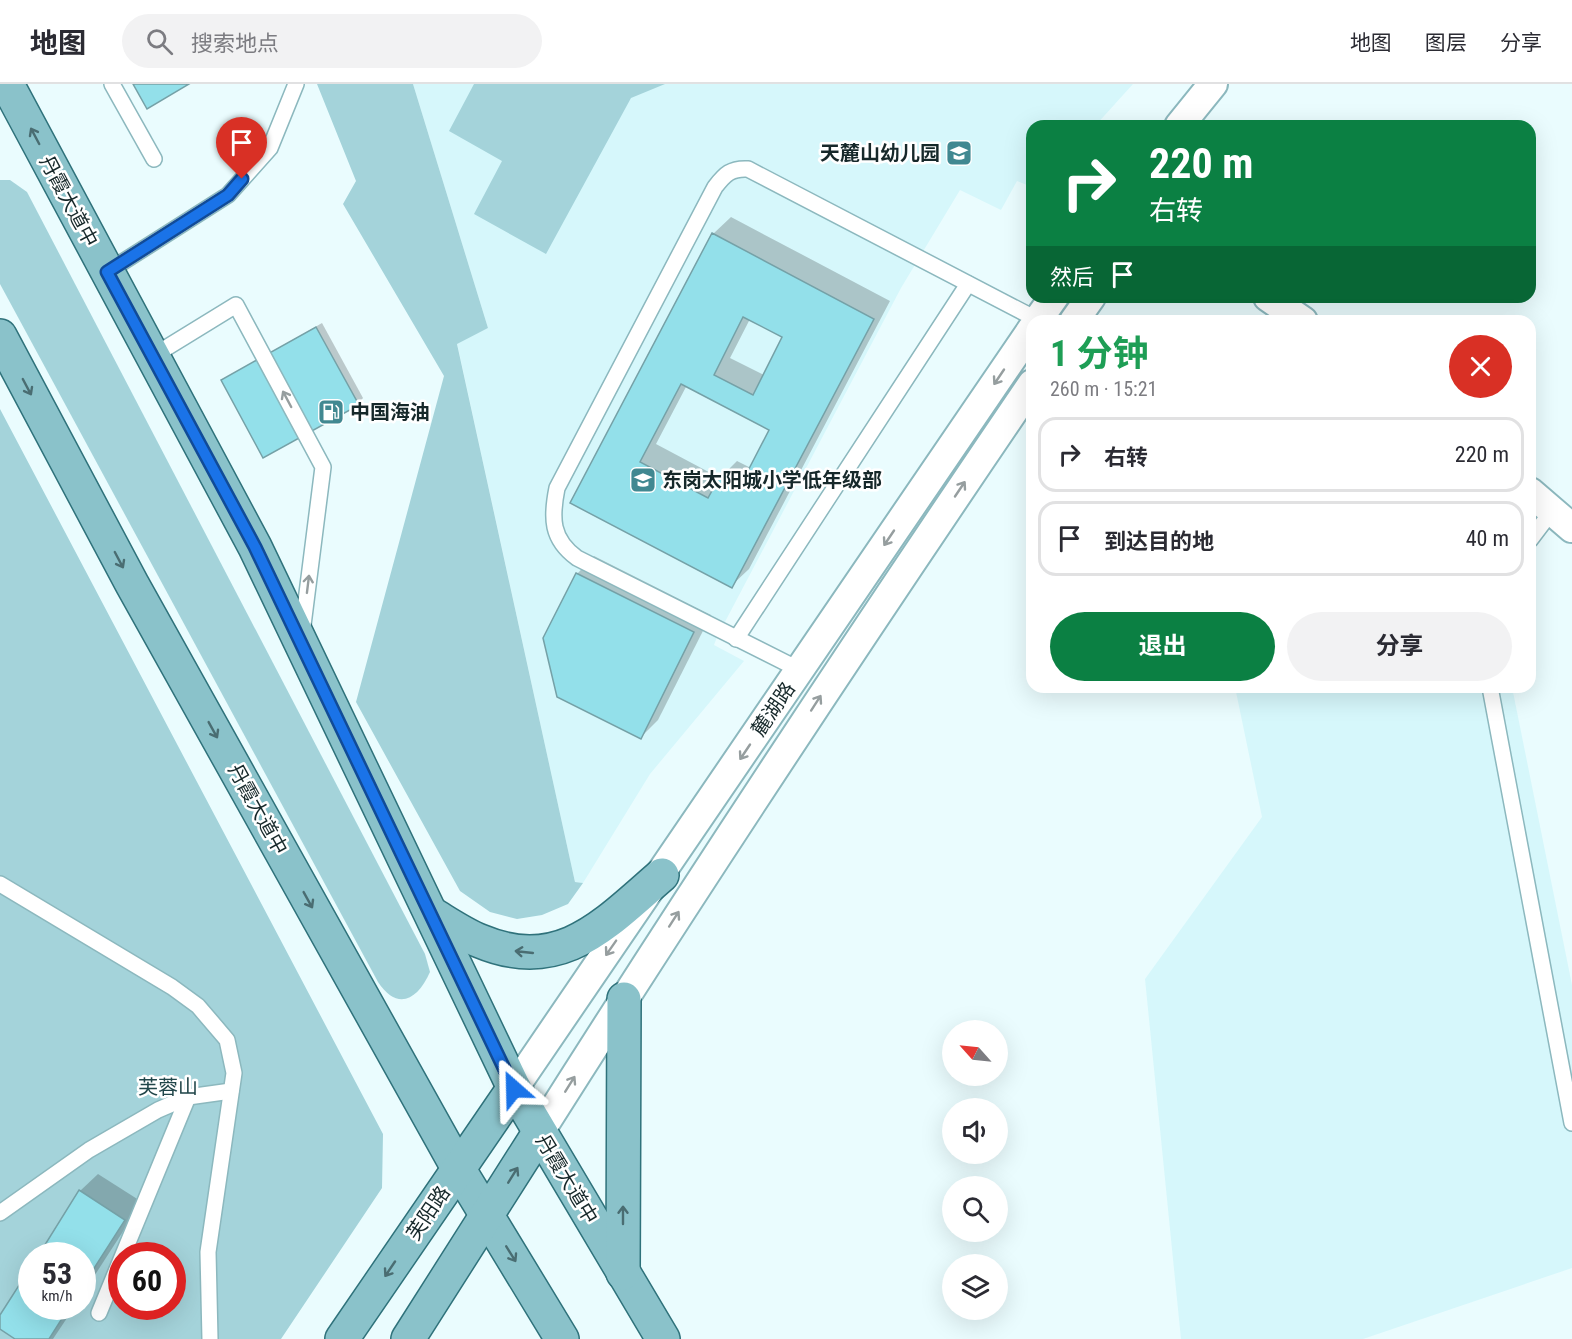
<!DOCTYPE html>
<html lang="zh">
<head>
<meta charset="utf-8">
<style>
	:root { --surface:#fff; --page:#f2f2f3; --text:#2b2b33; --muted:#7c7c81; --line:#e1e1e2; --accent:#0b8043 }
	body { margin:0; font-family:"Roboto Condensed","Noto Sans SC",sans-serif; background:var(--page); color:var(--text); height:100vh; display:flex; flex-direction:column; font-size:22px; white-space:nowrap }
	* { box-sizing:border-box; margin:0 }
	p { font-size:20px; color:var(--muted) }
	.icon { flex:none; width:33px; height:33px; fill:none; stroke:currentColor; stroke-width:2; stroke-linecap:round; stroke-linejoin:round }
	.map { position:relative; flex:1; overflow:hidden }
	.details { position:absolute; left:1026px; top:231px; width:510px; height:378px; display:flex; flex-direction:column; background:var(--surface); border-radius:18px; box-shadow:0 6px 24px #0002 }
	.details>* { flex:none }
	.hud { position:absolute; left:1026px; top:36px; width:510px; height:183px; border-radius:18px; box-shadow:0 6px 24px #0002; background:#0b8043; color:#fff; overflow:hidden }
	.needle { width:39px; rotate:297deg }
	.buttons { position:absolute; left:942px; top:936px; display:grid; gap:12px }
	.buttons a { display:grid; place-items:center; width:66px; height:66px; border-radius:50%; background:var(--surface); box-shadow:0 6px 24px #0002; font-size:30px }
	.speed { position:absolute; left:18px; top:1158px; display:flex; gap:12px; font-size:30px; font-weight:700; text-align:center }
	.speed>* { display:grid; place-content:center; width:78px; height:78px; border-radius:50%; background:var(--surface); box-shadow:0 6px 24px #0002; line-height:1 }
	.speed small { font-size:15px; font-weight:400 }
	.speed .limit { border:9px solid #d22; background:#fff; color:#111 }
	.pin { position:absolute; display:grid; place-items:center; width:51px; height:51px; color:#fff; margin:-62px -26px; border-radius:50% 50% 50% 0; rotate:-45deg; box-shadow:0 0 6px #0007 }
	.pin .icon { rotate:45deg }
	.me { position:absolute; width:66px; margin:-33px; rotate:335deg; stroke-linejoin:round; filter:drop-shadow(0 0 4px #0008) }
	.turn { display:flex; align-items:center; gap:21px; height:126px; padding:0 24px; font-size:27px }
	.turn .icon { width:78px; height:78px; stroke-width:2.5 }
	.turn b { display:block; font-size:42px; line-height:51px }
	.then { display:flex; align-items:center; height:57px; padding:0 24px; background:#0003; gap:12px; font-size:22px }
	.round { display:grid; place-items:center; flex:none; width:63px; height:63px; border-radius:32px; background:var(--page) }
	.overview { display:flex; align-items:center; justify-content:space-between; height:102px; padding:0 24px }
	h1 { font-size:36px; font-weight:700; line-height:45px; color:#1e9e55 }
	.action { display:flex; gap:12px; margin-top:auto; padding:12px 24px }
	.action a { flex:1; height:69px; border-radius:36px; background:var(--accent); color:#fff; font-size:24px; font-weight:700; line-height:69px; text-align:center }
	.action a+a { background:var(--page); color:var(--text) }
	ul { padding:0; list-style:none }
	li { display:flex; align-items:center; gap:18px; height:75px; margin:0 12px 9px; padding:0 12px; border:3px solid var(--line); border-radius:18px }
	li div { flex:1 }
	li b { display:block; font-size:22px }
	li em { font-style:normal }
	header { display:flex; align-items:center; gap:36px; box-sizing:border-box; height:84px; padding:0 30px; background:var(--surface); border-bottom:2px solid var(--line) }
	header strong { font-size:28px }
	nav { display:flex; gap:33px; margin-inline-start:auto; font-size:21px }
	.search { width:420px; height:54px; background:var(--page); display:flex; align-items:center; gap:15px; box-sizing:border-box; padding:0 21px; border-radius:33px; color:var(--muted); font-size:22px }
	.map>svg:first-child { display:block }
	.built { fill:#d6f7fb }
	.green { fill:#a4d3da; fill-rule:evenodd }
	.shadow { fill:#0003; fill-rule:evenodd }
	.building { fill:#93e0ea; stroke:#75a1a7; stroke-width:1.5; fill-rule:evenodd }
	.lines { fill:none; stroke-linecap:round; stroke-linejoin:round }
	.service-casing { stroke:#8cb8be; stroke-width:18 }
	.minor-casing { stroke:#8cb8be; stroke-width:32 }
	.primary-casing { stroke:#2f727b; stroke-width:36 }
	.service { stroke:#fff; stroke-width:15 }
	.minor { stroke:#fff; stroke-width:28 }
	.primary { stroke:#8ac2ca; stroke-width:33 }
	.oneway { stroke:#4a6d72 }
	.oneway2 { stroke:#969e9f }
	.route-casing { stroke:#114b97; stroke-width:15 }
	.route { stroke:#1a73e8; stroke-width:10 }
	.labels { text-anchor:middle; stroke-width:5; stroke-linejoin:round; paint-order:stroke }
	.poi-label { font-size:20px; font-weight:bold; fill:#16282a; stroke:#fff; text-anchor:start }
	.street-label { font-size:20px; fill:#16282a; stroke:#fff }
	.park-label { font-size:20px; fill:#204549; stroke:#fff }
</style>
</head>
<body>
<header>
<strong>地图</strong>
<div class="search"><svg class="icon" aria-label="search" viewBox="0 0 24 24"><circle cx="10" cy="10" r="6"/><path d="M15 15l6 6"/></svg>搜索地点</div>
<nav><a>地图</a><a>图层</a><a>分享</a></nav>
</header>
<div class="map">
<svg width="1572" height="1255" viewBox="0 0 1572 1255">
	<rect width="100%" height="100%" fill="#eafcfe"/>
	<g class="built">
		<path d="M413,0H1133L1095,42H1032V103L1017,97L1001,126L960,106L901,204L717,553L714,561L744,577L650,690L583,799L575,798L457,259L488,244Z"/>
		<path d="M1235,603H1512L1572,901V1184L1363,1255H1181L1145,895L1262,733Z"/>
	</g>
	<g class="green">
		<path d="M317,0H413L488,244L457,260L575,798L583,799L568,820L542,831L517,835L490,828L460,807L356,618L444,292L343,120L356,97Z"/>
		<path d="M474,0H665L631,14L546,170L474,130L502,77L449,47Z"/>
		<path d="M0,96H10L27,108L425,870L430,888C418,915 398,928 378,898L0,200Z"/>
		<path d="M0,325L383,1050L382,1104L281,1255H0ZM32,1172H82V1222H32ZM122,1172H172V1222H122Z"/>
	</g>
	<g class="shadow">
		<path d="M731,133L890,217L749,485L731,502L572,418L713,150ZM750,235L784,252L764,291L730,274ZM687,301L771,345L751,384L737,377L720,394L656,360Z"/>
		<path d="M322,239L363,314L358,320L223,296Z"/>
		<path d="M594,472L711,531L658,636L641,653L577,490Z"/>
		<path d="M98,1090L142,1118L82,1211L80,1107Z"/>
		<path d="M32,1222H75L53,1255H18L0,1244V1233Z"/>
	</g>
	<g class="building">
		<path d="M133,0H189L147,25Z"/>
		<path d="M712,149L874,235L732,504L570,419ZM743,233L782,253L753,311L714,291ZM681,300L769,346L739,404L719,394L708,414L640,378Z"/>
		<path d="M316,243L359,321L263,374L221,296Z"/>
		<path d="M576,489L694,548L641,655L557,613L543,554Z"/>
		<path d="M79,1106L125,1136L82,1203V1172H38Z"/>
		<path d="M32,1181V1222H70L49,1255H15L0,1245V1231Z"/>
	</g>
	<g class="lines">
		<defs>
			<g id="service">
				<path d="M112,0L154,75"/>
				<path d="M107,188L228,111L270,64L296,0"/>
				<path d="M153,272L236,221L323,383L302,549"/>
				<path d="M1530,456L1552,427"/>
				<path d="M736,555L968,200"/>
				<path d="M800,586L577,474C551,455 551,434 557,404L715,103C725,90 731,84 748,85L1038,236"/>
				<path d="M1490,603L1572,1039"/>
				<path d="M0,800L172,903L198,922L227,956L234,989L208,1168L210,1255"/>
				<path d="M0,1129L89,1066L158,1026L188,1013L231,1007"/>
				<path d="M99,1229L188,1013"/>
			</g>
			<g id="minor">
				<path d="M1179,42L1213,0"/>
				<path d="M1268,213L1303,237"/>
				<path d="M1037,237L1054,213"/>
				<path d="M1074,237L1091,213"/>
				<path d="M1530,408L1572,444"/>
				<path d="M514,1004L1032,245"/>
				<path d="M539,1049C699,796 864,547 1032,300"/>
			</g>
			<g id="primary">
				<path d="M7,0L255,463L514,1004L663,1255"/>
				<path d="M0,252L132,500L458,1084L562,1255"/>
				<path d="M432,830C447,839 463,850 480,857C561,891 605,840 662,791"/>
				<path d="M623,1189L624,915"/>
				<path d="M342,1255L514,1004"/>
				<path d="M408,1255L539,1049"/>
			</g>
		</defs>
		<use href="#service" class="service-casing"/>
		<use href="#minor" class="minor-casing"/>
		<use href="#primary" class="primary-casing"/>
		<use href="#service" class="service"/>
		<use href="#minor" class="minor"/>
		<use href="#primary" class="primary"/>
	</g>
	<defs><path id="oneway-shaft" d="M-6 0H5M1.5-3L5.5 0L1.5 3" fill="none" stroke-width="1.6" stroke-linecap="round" stroke-linejoin="round" transform="scale(1.5)"/></defs>
	<g class="oneway">
		<use href="#oneway-shaft" transform="translate(35 52) rotate(-118)"/>
		<use href="#oneway-shaft" transform="translate(27 303) rotate(62)"/>
		<use href="#oneway-shaft" transform="translate(119 476) rotate(62)"/>
		<use href="#oneway-shaft" transform="translate(213 646) rotate(61)"/>
		<use href="#oneway-shaft" transform="translate(308 816) rotate(61)"/>
		<use href="#oneway-shaft" transform="translate(524 868) rotate(-174)"/>
		<use href="#oneway-shaft" transform="translate(513 1091) rotate(-58)"/>
		<use href="#oneway-shaft" transform="translate(623 1131) rotate(-90)"/>
		<use href="#oneway-shaft" transform="translate(511 1170) rotate(58)"/>
		<use href="#oneway-shaft" transform="translate(390 1185) rotate(124)"/>
	</g>
	<g class="oneway2">
		<use href="#oneway-shaft" transform="translate(999 293) rotate(124)"/>
		<use href="#oneway-shaft" transform="translate(287 315) rotate(-118)"/>
		<use href="#oneway-shaft" transform="translate(960 405) rotate(-56)"/>
		<use href="#oneway-shaft" transform="translate(889 454) rotate(124)"/>
		<use href="#oneway-shaft" transform="translate(308 500) rotate(-83)"/>
		<use href="#oneway-shaft" transform="translate(816 619) rotate(-57)"/>
		<use href="#oneway-shaft" transform="translate(745 668) rotate(124)"/>
		<use href="#oneway-shaft" transform="translate(674 835) rotate(-57)"/>
		<use href="#oneway-shaft" transform="translate(611 864) rotate(125)"/>
		<use href="#oneway-shaft" transform="translate(570 1000) rotate(-58)"/>
	</g>
	<g class="lines">
		<defs>
			<path id="route" d="M242,95L228,111L107,188L255,463L514,1005"/>
		</defs>
		<use href="#route" class="route-casing"/>
		<use href="#route" class="route"/>
	</g>
	<defs>
		<symbol id="school-square" viewBox="-11 -11 22 22"><rect x="-9" y="-9" width="18" height="18" rx="4" fill="#418891" stroke="#fff"/><path d="M0-5L7-2L0 1L-7-2ZM-4 1L0 2.5L4 1V4Q0 6-4 4Z" fill="#fff"/></symbol>
		<symbol id="fuel-square" viewBox="-11 -11 22 22"><rect x="-9" y="-9" width="18" height="18" rx="4" fill="#418891" stroke="#fff"/><path d="M-5.5-6h7V0h2V4h1.3V-2.5L3-4.5l.8-.8L6-3V5H2.5V1h-1V6h-7ZM-4.2-4.7v3.2H.2V-4.7Z" fill="#fff"/></symbol>
	</defs>
	<g fill-rule="evenodd">
		<use href="#school-square" x="944" y="54" width="30" height="30"/>
		<use href="#fuel-square" x="316" y="313" width="30" height="30"/>
		<use href="#school-square" x="628" y="381" width="30" height="30"/>
	</g>
	<g class="labels">
		<g class="poi-label">
			<text x="940" y="76" text-anchor="end">天麓山幼儿园</text>
			<text x="350" y="335">中国海油</text>
			<text x="662" y="403">东岗太阳城小学低年级部</text>
		</g>
		<g class="street-label">
			<text transform="translate(69 117) rotate(62)" y="7">丹霞大道中</text>
			<text transform="translate(773 625) rotate(-56)" y="7">麓湖路</text>
			<text transform="translate(258 725) rotate(61)" y="7">丹霞大道中</text>
			<text transform="translate(567 1095) rotate(59)" y="7">丹霞大道中</text>
			<text transform="translate(428 1129) rotate(-56)" y="7">芙阳路</text>
		</g>
		<g class="park-label">
			<text x="168" y="1010">芙蓉山</text>
		</g>
	</g>
</svg>
<div class="buttons">
<a><svg class="needle" viewBox="-14 -14 28 28"><path d="M0-13l5 13h-10z" fill="#e53935"/><path d="M0 13l5-13h-10z" fill="#7c7c81"/></svg></a>
<a><svg class="icon" aria-label="sound" viewBox="0 0 24 24"><path d="M4 9h4l5-4v14l-5-4H4zM17 9q2 3 0 6"/></svg></a>
<a><svg class="icon" aria-label="search" viewBox="0 0 24 24"><circle cx="10" cy="10" r="6"/><path d="M15 15l6 6"/></svg></a>
<a><svg class="icon" aria-label="layers" viewBox="0 0 24 24"><path d="M12 4l9 5-9 5-9-5zM3 14l9 5 9-5"/></svg></a>
</div>
<div class="speed"><div>53<small>km/h</small></div><div class="limit">60</div></div>
<div class="pin" style="left:242px;top:95px;background:#d93025"><svg class="icon" aria-label="arrive" viewBox="0 0 24 24"><path d="M6 21V4h12l-3 4 3 4H6"/></svg></div>
<svg class="me" style="left:514px;top:1005px" viewBox="-20 -20 40 40"><path d="M0-17L14 15 0 8-14 15z" fill="#1a73e8" stroke="#fff" stroke-width="4"/></svg>
<div class="hud">
<div class="turn"><svg class="icon" aria-label="right" viewBox="0 0 24 24"><path d="M7 20v-9h11M14 6l5 5-5 5"/></svg><div><b>220 m</b>右转</div></div>
<div class="then">然后<svg class="icon" aria-label="arrive" viewBox="0 0 24 24"><path d="M6 21V4h12l-3 4 3 4H6"/></svg></div>
</div>
<section class="details">
<div class="overview"><div><h1>1 分钟</h1><p>260 m · 15:21</p></div><a class="round" style="background:#d93025;color:#fff"><svg class="icon" aria-label="close" viewBox="0 0 24 24"><path d="M6 6l12 12M18 6L6 18"/></svg></a></div>
<ul>
<li><svg class="icon" aria-label="right" viewBox="0 0 24 24"><path d="M7 20v-9h11M14 6l5 5-5 5"/></svg><div><b>右转</b></div><em>220 m</em></li>
<li><svg class="icon" aria-label="arrive" viewBox="0 0 24 24"><path d="M6 21V4h12l-3 4 3 4H6"/></svg><div><b>到达目的地</b></div><em>40 m</em></li>
</ul>
<div class="action"><a>退出</a><a>分享</a></div>
</section>
</div>
</body>
</html>
